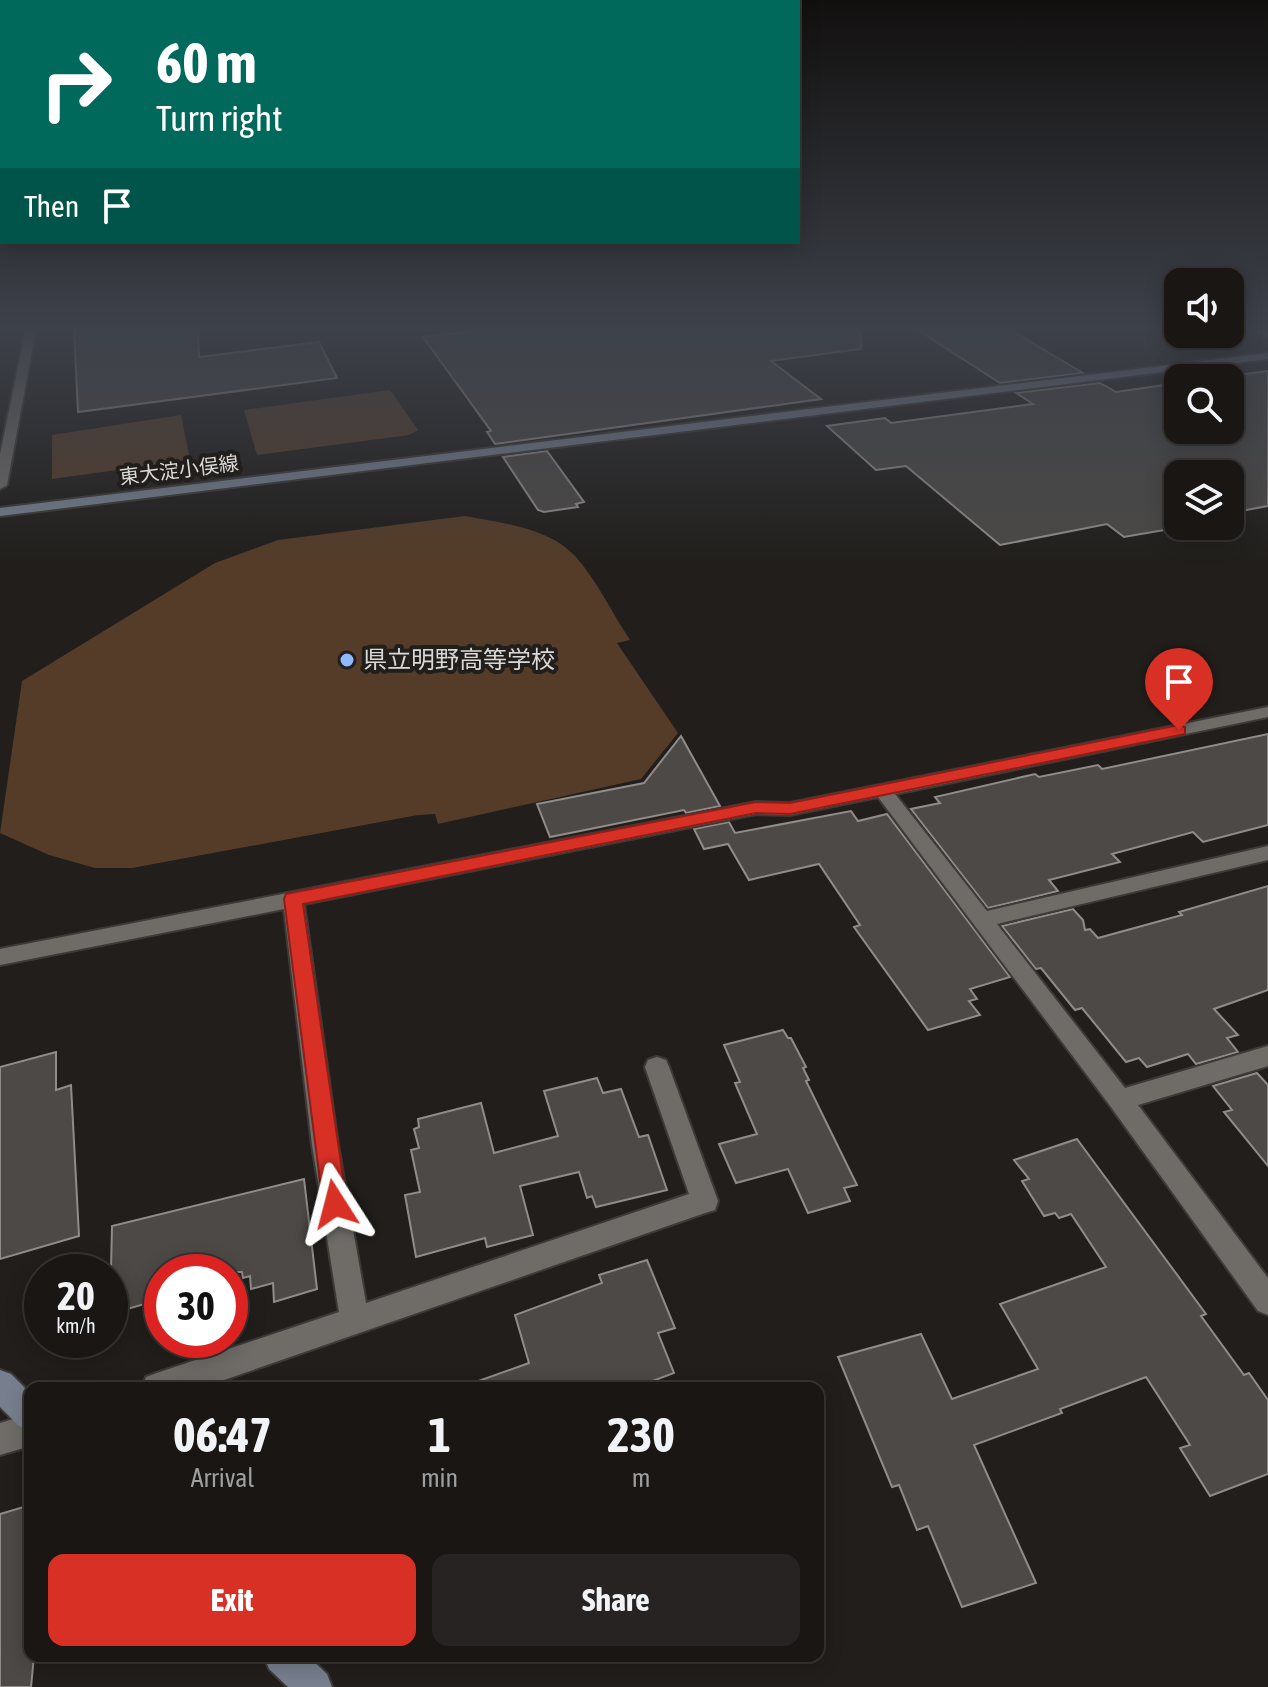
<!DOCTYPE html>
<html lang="en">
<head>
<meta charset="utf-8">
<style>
	:root { --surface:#191614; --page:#262322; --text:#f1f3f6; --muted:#9f9fa0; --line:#373534; --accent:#d93025 }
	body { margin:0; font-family:"Asap Condensed","Noto Sans JP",sans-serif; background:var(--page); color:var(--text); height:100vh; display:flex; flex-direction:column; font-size:30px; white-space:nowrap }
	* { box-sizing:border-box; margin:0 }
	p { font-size:26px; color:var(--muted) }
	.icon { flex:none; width:44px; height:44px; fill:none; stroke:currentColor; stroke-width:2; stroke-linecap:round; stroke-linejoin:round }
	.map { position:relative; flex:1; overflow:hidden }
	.drawer { position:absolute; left:24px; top:1382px; width:800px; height:280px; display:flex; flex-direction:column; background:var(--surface); border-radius:16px; box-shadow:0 4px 20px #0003,0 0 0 2px var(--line) }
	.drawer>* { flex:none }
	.hud { position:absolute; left:0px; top:0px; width:800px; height:244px; box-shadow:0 4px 20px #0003,0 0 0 2px var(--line); background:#00695c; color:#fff; overflow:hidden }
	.tools { position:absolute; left:1164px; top:268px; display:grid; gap:16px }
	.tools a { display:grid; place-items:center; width:80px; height:80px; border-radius:16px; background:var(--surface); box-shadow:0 4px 20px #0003,0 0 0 2px var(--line); font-size:40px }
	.speed { position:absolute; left:24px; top:1254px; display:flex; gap:16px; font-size:40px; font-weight:700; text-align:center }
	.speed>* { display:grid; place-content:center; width:104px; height:104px; border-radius:50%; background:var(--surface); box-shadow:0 4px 20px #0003,0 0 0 2px var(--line); line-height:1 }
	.speed small { font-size:20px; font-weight:400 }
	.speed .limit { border:12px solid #d22; background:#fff; color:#111 }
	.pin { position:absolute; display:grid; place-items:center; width:68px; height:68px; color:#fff; margin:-82px -34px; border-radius:50% 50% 50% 0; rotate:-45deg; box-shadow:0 0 8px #0007 }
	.pin .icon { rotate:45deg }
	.me { position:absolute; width:88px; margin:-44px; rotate:351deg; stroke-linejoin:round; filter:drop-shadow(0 0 6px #0008) }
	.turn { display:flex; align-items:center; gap:28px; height:168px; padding:0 24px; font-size:36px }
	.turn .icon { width:104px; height:104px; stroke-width:2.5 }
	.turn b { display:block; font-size:56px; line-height:68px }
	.then { display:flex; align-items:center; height:76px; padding:0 24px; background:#0003; gap:16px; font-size:30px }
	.eta { display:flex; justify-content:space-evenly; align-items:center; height:136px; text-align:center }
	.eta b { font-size:48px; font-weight:700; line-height:56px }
	.cta { display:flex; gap:16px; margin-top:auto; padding:16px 24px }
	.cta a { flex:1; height:92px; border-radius:16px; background:var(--accent); color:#fff; font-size:32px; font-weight:700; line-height:92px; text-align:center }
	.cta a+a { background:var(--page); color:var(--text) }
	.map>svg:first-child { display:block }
	.green { fill:#543c28 }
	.building { fill:#4c4946; stroke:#908c89; stroke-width:2 }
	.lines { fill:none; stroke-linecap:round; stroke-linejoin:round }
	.street-casing { stroke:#3d3a38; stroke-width:4 }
	.secondary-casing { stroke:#3d3a38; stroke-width:4 }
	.street { fill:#6f6c68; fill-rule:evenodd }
	.secondary { fill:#777f8e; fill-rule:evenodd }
	.route { fill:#d93025; stroke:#8d1f18; stroke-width:2 }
	.poi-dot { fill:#8fb8fd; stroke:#211e1b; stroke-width:3 }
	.labels { text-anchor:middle; stroke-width:8; stroke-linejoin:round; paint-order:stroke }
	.far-street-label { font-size:20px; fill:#dbd9d7; stroke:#211e1b }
	.poi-label { font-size:24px; fill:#dbd9d7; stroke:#211e1b; text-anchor:start }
</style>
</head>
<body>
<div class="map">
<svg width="1268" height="1687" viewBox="0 0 1268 1687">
	<rect width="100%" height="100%" fill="#211e1b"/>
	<g class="green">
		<path d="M390,390L418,430L409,435L257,455L244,410Z"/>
		<path d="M181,415L190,460L52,479V435Z"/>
		<path d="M465,516C501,523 548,527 575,556C596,579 612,613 630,640L617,643L678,733L641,779L438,824L435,814L418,815L132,868H95L49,855L0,833L22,681L215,563L278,540Z"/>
	</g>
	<g class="building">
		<path d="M74,329H198L199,357L319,342L337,378L78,412Z"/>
		<path d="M491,329H860L861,349L771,361L821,399L495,444L487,432L491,431L423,337Z"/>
		<path d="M916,329H1009L1083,373L1000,383Z"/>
		<path d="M1268,371V506L1230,513V474H1178V522H1175L1182,527L1124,537L1107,524L1000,545L906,466L876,470L827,426L885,418L891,423L1033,404L1016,393L1100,383L1116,392L1178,383V430H1230V378H1214Z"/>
		<path d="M547,451L584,502L576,504L578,507L544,512L538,510L503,457Z"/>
		<path d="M1268,734V825L1203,842L1193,832L1112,854L1120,862L1049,880L1058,891L988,908L911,809L940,803L935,797L1035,774L1039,777L1098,765L1102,769Z"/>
		<path d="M681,736L720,806L686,813L684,810L550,837L537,804L644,783Z"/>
		<path d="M851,811L858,821L887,814L1010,977L970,989L977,999L969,1001L980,1015L928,1030L854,927L860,925L819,864L749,880L728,844L704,849L694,829L729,822L735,833Z"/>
		<path d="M1268,886V990L1214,1009L1238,1035L1227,1038L1238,1052L1196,1064L1188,1054L1147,1067L1139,1058L1126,1062L1082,1008L1075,1010L1041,968L1036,969L1002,926L1073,909L1083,920L1085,930L1090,929L1098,938L1182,915L1179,912Z"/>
		<path d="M783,1030L788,1038H791L806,1067L803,1068L809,1080L806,1081L857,1185L844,1188L850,1201L808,1213L788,1169L736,1183L719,1144L757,1134L735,1083L740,1082L724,1045Z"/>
		<path d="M56,1052V1090L71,1085L79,1236L0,1259V1067Z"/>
		<path d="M1257,1073L1268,1085V1166L1224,1112L1232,1110L1213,1086Z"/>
		<path d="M597,1078L603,1093L621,1089L639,1137L648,1135L667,1190L596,1207L592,1196L587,1198L579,1172L520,1186L533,1235L487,1247L485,1238L416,1257L405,1195L420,1192L411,1150L419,1148L414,1129L419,1127L418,1119L481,1103L494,1153L558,1136L544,1091Z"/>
		<path d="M1077,1139L1206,1314L1201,1316L1244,1375L1249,1373L1268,1400V1474L1210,1496L1180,1448L1190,1445L1146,1377L1060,1409L1062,1413L974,1445L1036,1583L962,1607L928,1526L917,1530L899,1485L892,1487L838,1357L921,1334L952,1399L1038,1369L1000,1304L1106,1267L1071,1214L1059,1218L1055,1213L1044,1216L1022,1181L1029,1179L1014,1160Z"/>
		<path d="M304,1179L317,1289L274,1302L273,1283L251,1289L250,1276L243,1278L242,1272H162V1299L110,1314L112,1226Z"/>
		<path d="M647,1260L675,1328L658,1333L674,1373L634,1388H470V1384L529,1363L515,1315L602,1283L599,1275Z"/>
		<path d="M30,1505V1656H34L31,1687H0V1514Z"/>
	</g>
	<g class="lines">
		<defs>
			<g id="street">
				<path d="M26,329H36L7,485L0,489V454Z"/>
				<path d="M1253,329L1268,330V337Z"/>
				<path d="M1268,707V717L895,794L987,911L1268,846V860L997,924L1125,1088L1268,1046V1066L1138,1105L1268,1278V1315L1258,1311L1111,1107L878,797L790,815L756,814L304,904L338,1145L366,1303L689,1194L645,1067L648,1060L657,1057L666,1060L669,1067L718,1201L715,1210L705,1213L201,1388H142L146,1377L157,1373L339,1312L312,1145L284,909L0,965V949L756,802L790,803Z"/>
				<path d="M30,1414V1446L0,1455V1423Z"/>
			</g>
			<g id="secondary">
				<path d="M1268,353V359L0,516V508Z"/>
				<path d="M0,1370L11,1374L30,1393V1431L19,1426L0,1407Z"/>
				<path d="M264,1656H308L327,1674L332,1687H288L269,1669Z"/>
			</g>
		</defs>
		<use href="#street" class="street-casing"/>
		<use href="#secondary" class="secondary-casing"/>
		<use href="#street" class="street"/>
		<use href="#secondary" class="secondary"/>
	</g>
	<linearGradient id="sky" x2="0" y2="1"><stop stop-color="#12100f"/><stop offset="0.58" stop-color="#3d414a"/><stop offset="1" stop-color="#3d414a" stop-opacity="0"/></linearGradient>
	<rect width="1268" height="565" fill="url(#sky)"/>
	<path class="route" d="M1179,725L1185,727V734L790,814L756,813L303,904L347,1204L344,1211L335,1215L326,1211L323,1204L284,899L286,894L756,802L790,803Z"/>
	<circle class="poi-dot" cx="347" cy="660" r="8"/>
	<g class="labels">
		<g class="far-street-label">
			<text transform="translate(179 470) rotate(-7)" y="7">東大淀小俣線</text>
		</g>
		<g class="poi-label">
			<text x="363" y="668">県立明野高等学校</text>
		</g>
	</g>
</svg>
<div class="tools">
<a><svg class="icon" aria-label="sound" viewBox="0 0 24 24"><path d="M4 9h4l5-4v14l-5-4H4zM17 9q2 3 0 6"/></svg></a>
<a><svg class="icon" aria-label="search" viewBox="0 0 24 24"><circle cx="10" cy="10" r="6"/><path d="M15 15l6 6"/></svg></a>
<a><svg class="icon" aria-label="layers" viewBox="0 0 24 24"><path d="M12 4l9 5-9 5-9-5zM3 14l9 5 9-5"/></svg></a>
</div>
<div class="speed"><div>20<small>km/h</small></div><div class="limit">30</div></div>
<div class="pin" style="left:1179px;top:730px;background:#d93025"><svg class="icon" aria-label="arrive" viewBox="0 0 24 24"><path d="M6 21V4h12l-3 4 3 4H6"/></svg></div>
<svg class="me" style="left:335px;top:1204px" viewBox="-20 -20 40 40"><path d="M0-17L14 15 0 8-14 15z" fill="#d93025" stroke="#fff" stroke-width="4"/></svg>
<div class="hud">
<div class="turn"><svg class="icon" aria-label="right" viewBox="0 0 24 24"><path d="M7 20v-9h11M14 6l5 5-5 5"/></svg><div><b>60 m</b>Turn right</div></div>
<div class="then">Then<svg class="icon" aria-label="arrive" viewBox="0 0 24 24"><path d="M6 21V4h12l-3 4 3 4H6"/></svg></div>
</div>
<section class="drawer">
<div class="eta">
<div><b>06:47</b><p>Arrival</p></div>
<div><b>1</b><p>min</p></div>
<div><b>230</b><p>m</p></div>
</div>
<div class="cta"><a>Exit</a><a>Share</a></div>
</section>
</div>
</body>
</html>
